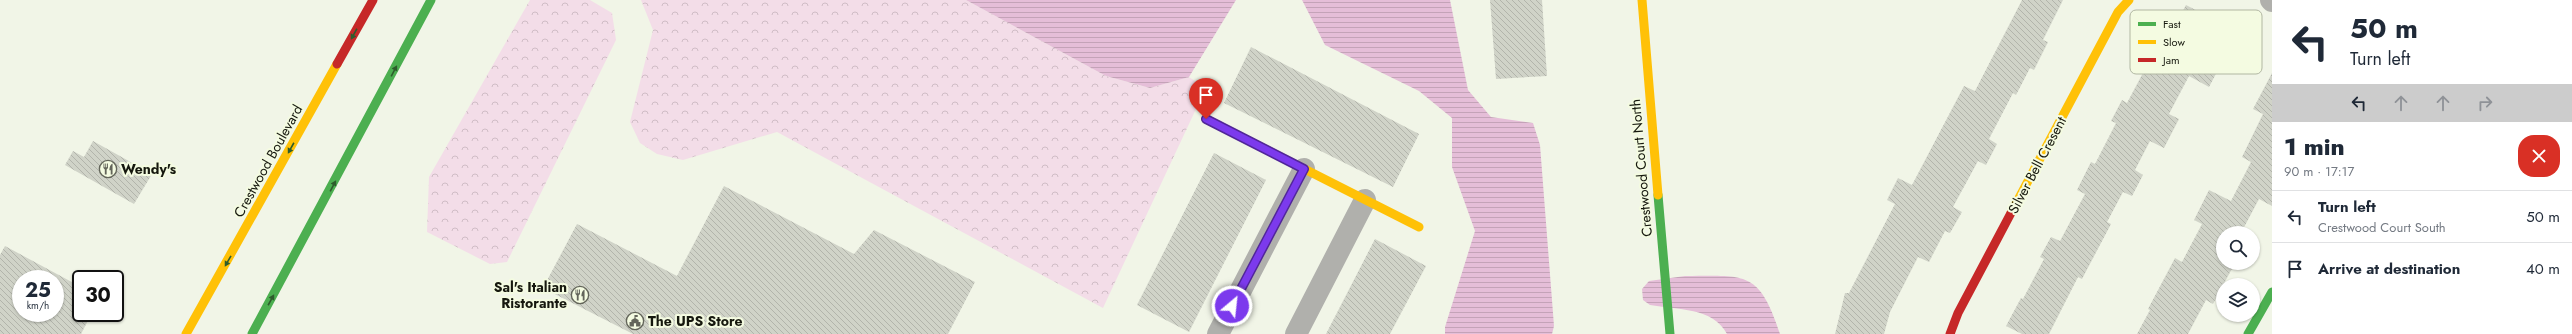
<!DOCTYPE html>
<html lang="en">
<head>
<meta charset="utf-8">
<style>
	:root { --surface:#fff; --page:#f2f2f3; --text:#1f2937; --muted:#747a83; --line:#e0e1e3 }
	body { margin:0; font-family:Jost,sans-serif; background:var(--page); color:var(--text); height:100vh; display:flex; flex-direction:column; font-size:15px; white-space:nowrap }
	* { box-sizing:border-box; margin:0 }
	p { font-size:13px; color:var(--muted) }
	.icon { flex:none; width:22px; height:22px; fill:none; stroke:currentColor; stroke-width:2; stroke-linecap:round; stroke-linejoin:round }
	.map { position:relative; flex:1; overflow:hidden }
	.side { display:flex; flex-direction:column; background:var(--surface); width:300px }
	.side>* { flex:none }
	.hud { background:#fff; color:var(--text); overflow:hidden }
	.tools { position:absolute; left:2216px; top:226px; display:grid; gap:8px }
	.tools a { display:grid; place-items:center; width:44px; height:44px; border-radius:50%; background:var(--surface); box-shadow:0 1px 3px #0004; font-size:20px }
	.speed { position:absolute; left:12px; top:270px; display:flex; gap:8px; font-size:20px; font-weight:700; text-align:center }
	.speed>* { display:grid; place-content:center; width:52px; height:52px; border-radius:50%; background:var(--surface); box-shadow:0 1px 3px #0004; line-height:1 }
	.speed small { font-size:10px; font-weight:400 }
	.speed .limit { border:2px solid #111; border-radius:6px; background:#fff; color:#111 }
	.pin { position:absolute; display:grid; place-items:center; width:34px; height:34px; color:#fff; margin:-41px -17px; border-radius:50% 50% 50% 0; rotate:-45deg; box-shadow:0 0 4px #0007 }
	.pin .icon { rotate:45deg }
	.me { position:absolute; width:44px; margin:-22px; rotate:28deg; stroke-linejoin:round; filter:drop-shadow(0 0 3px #0008) }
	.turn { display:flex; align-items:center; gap:14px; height:84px; padding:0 12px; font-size:18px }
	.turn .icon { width:52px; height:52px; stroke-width:2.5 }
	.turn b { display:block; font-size:28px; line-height:34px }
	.lanes { display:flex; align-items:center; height:38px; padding:0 12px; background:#0003; justify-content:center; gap:20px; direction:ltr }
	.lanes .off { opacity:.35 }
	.round { display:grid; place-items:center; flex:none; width:42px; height:42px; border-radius:16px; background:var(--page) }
	.head { display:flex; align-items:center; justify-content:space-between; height:68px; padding:0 12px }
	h1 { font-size:24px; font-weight:800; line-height:30px }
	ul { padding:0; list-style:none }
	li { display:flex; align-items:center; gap:12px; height:52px; padding:0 12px; border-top:1px solid var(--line) }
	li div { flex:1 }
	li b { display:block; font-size:15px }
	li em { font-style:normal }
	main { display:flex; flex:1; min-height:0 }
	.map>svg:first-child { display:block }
	.forest { fill:url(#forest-crowns) }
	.water { fill:url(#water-rules) }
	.building { fill:url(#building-back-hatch); fill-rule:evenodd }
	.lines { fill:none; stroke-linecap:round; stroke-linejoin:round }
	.street { stroke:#b0b0ac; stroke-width:22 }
	.fast { stroke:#4caf50; stroke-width:9 }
	.slow { stroke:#ffc107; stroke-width:9 }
	.jam { stroke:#c62828; stroke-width:9 }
	.oneway { fill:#2e5c2c }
	.route-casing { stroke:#51269a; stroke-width:10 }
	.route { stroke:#7c3aed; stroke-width:7 }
	.labels { text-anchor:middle; stroke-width:4; stroke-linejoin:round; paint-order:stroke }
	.street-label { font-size:14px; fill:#16180e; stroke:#f4fbe1 }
	.poi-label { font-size:14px; font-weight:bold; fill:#16180e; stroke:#f4fbe1; text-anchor:start }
	.key { fill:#f4fbe1; stroke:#b1b7a2; stroke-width:1 }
	.key-label { font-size:11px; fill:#16180e }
</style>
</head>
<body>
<main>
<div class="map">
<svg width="2272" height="334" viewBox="0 0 2272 334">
	<defs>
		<pattern id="forest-crowns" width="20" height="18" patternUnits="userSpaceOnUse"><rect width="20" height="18" fill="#f3dde8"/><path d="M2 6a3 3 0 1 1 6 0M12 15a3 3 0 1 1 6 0" fill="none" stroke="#d0bdc6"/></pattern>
		<pattern id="water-rules" width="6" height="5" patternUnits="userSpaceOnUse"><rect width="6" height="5" fill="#e5bed8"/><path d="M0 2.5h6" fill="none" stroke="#c4a3b8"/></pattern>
		<pattern id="building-back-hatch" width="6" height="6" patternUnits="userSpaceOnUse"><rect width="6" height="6" fill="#d0d3c8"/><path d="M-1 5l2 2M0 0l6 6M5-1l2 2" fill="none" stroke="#b2b4ab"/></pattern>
	</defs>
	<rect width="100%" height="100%" fill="#f1f5e7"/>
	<g class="forest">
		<path d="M530,0H590L612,13L616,40L507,262L490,264L427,232L429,177Z"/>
		<path d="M641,0H966L1106,76L1150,88L1189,77L1198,83L1203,94L1103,308L777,132L683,160L657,154L640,143L630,122L653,30Z"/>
	</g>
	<g class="water">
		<path d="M966,0H1236L1189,77L1150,88L1106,76Z"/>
		<path d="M1302,0H1450L1468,90L1491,117L1533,123L1540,145L1554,326L1552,334H1445V327L1475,231L1452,167V118L1419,91L1325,45Z"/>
		<path d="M1685,276C1746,276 1759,270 1780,334H1727C1713,307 1677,310 1650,305L1643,300L1642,289L1649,281Z"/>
	</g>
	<g class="building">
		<path d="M1490,0H1542L1547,76L1496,79Z"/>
		<path d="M2022,0H2063L2043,40L2048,42L2034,70L2030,68L2016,95L2013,93L1989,139L1997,144L1986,165L1978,161L1953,207L1962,212L1950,233L1945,231L1929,262L1918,257L1890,312L1884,334H1835L1845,293H1849L1895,204L1887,200L1898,178L1912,185L1964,86L1975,91Z"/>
		<path d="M2186,5L2238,32L2209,87L2189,76L2169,114L2179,119L2164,148L2150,141L2135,170L2143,175L2132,196L2123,192L2107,222L2111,224L2082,279L2078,277L2049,334H2022L2006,326L2021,298L2023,299L2044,259L2040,257L2051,237L2060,241L2085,194L2077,190L2091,162L2095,164L2116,123L2111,121L2122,100L2127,103L2144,71L2148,73Z"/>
		<path d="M1251,47L1419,134L1393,187L1224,103Z"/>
		<path d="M2272,73V206L2259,199L2241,233H2223V263H2235L2213,304L2206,300L2188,334H2137L2150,310L2148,309L2175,258L2182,262L2202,224L2194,220L2209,190L2231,201L2251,162L2242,157L2263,114L2253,109Z"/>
		<path d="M93,141L152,174L134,204L65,165L73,151L84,157Z"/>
		<path d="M1214,153L1266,180L1189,332L1137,305Z"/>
		<path d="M724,186L854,254L874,230L975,282L948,334H633L543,288L577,224L677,276Z"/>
		<path d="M1375,239L1426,266L1390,334H1326Z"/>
		<path d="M5,246L81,287V313H92L81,334H0V255ZM21,279H55V313H21Z"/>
	</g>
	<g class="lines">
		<g class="street">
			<path d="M2271,0L2272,1"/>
			<path d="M1218,334L1304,169"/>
			<path d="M1296,334L1365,200"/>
		</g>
		<g class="fast">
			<path d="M1658,195L1670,334"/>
			<path d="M252,334L431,0"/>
			<path d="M2248,334L2272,292"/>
		</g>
		<g class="slow">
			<path d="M1642,0L1658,195"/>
			<path d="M1206,119L1419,227"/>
			<path d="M2011,213L2118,12L2129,0"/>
			<path d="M186,334L337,64"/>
		</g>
		<g class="jam">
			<path d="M337,64L373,0"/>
			<path d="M1950,334L1958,313L2011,213"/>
		</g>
	</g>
	<defs><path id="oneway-solid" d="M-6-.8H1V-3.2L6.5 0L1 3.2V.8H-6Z"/></defs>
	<g class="oneway">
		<use href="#oneway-solid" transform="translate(354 34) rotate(119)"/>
		<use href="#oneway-solid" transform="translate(394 71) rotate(-62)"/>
		<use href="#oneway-solid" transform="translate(291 148) rotate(119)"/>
		<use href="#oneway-solid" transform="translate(333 186) rotate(-62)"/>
		<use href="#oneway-solid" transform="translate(228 261) rotate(120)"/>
		<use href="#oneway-solid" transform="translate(271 300) rotate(-61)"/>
	</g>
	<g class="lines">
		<defs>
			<path id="route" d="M1206,119L1304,169L1232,306"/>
		</defs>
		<use href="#route" class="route-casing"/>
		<use href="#route" class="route"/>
	</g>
	<defs>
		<symbol id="restaurant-ring" viewBox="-11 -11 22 22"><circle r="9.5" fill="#f4fbe1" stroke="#63655a" stroke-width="1.5"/><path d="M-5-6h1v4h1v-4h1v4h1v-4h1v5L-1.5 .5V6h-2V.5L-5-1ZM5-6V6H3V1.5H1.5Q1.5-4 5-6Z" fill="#63655a"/></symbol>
		<symbol id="civic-ring" viewBox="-11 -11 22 22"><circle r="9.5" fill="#f4fbe1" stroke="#63655a" stroke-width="1.5"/><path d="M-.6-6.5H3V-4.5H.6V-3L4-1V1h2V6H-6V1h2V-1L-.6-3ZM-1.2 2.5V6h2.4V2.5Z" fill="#63655a"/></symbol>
	</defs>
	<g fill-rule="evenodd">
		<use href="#restaurant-ring" x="98" y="159" width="20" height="20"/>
		<use href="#restaurant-ring" x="570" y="285" width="20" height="20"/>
		<use href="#civic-ring" x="625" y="311" width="20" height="20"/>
	</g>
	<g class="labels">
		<g class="street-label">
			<text transform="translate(268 161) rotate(-61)" y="5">Crestwood Boulevard</text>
			<text transform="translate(2037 165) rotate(-62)" y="5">Silver Bell Cresent</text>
			<text transform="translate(1641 168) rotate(-95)" y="5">Crestwood Court North</text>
		</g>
		<g class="poi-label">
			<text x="121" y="174">Wendy's</text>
			<text x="567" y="292" text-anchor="end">Sal's Italian<tspan x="567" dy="16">Ristorante</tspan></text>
			<text x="648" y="326">The UPS Store</text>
		</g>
	</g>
	<rect x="2130" y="10" width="132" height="64" rx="6" class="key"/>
	<rect x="2138" y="22" width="18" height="4" fill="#4caf50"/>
	<rect x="2138" y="40" width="18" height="4" fill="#ffc107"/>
	<rect x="2138" y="58" width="18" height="4" fill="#c62828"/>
	<g class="key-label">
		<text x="2163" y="28">Fast</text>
		<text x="2163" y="46">Slow</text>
		<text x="2163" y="64">Jam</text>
	</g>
</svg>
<div class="tools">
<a><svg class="icon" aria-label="search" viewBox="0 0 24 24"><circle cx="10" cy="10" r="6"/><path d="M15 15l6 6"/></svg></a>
<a><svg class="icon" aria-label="layers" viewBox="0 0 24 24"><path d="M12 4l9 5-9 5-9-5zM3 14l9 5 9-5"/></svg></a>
</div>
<div class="speed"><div>25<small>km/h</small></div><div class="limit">30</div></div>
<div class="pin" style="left:1206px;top:119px;background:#d93025"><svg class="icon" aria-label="arrive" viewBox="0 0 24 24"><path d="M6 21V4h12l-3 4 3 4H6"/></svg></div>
<svg class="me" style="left:1232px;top:306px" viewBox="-20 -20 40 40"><circle r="17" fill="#7c3aed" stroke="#fff" stroke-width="3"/><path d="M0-11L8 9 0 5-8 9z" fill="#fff"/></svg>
</div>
<section class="side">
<div class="hud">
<div class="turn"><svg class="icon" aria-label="left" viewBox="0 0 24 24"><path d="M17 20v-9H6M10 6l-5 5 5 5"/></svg><div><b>50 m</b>Turn left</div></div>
<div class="lanes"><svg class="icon" aria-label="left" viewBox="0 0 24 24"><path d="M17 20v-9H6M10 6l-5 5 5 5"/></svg><svg class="icon off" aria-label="ahead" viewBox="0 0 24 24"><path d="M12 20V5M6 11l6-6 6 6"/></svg><svg class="icon off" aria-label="ahead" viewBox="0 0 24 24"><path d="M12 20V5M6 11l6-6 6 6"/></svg><svg class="icon off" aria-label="right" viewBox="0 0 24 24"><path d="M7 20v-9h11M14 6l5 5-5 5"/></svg></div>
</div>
<div class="head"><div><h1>1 min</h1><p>90 m · 17:17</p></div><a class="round" style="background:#d93025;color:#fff"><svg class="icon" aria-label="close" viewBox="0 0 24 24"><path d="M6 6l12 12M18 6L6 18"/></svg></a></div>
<ul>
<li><svg class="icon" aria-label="left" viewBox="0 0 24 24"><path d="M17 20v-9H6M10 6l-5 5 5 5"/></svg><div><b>Turn left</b><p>Crestwood Court South</p></div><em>50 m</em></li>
<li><svg class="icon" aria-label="arrive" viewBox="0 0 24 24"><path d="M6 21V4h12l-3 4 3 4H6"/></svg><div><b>Arrive at destination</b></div><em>40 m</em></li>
</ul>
</section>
</main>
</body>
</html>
